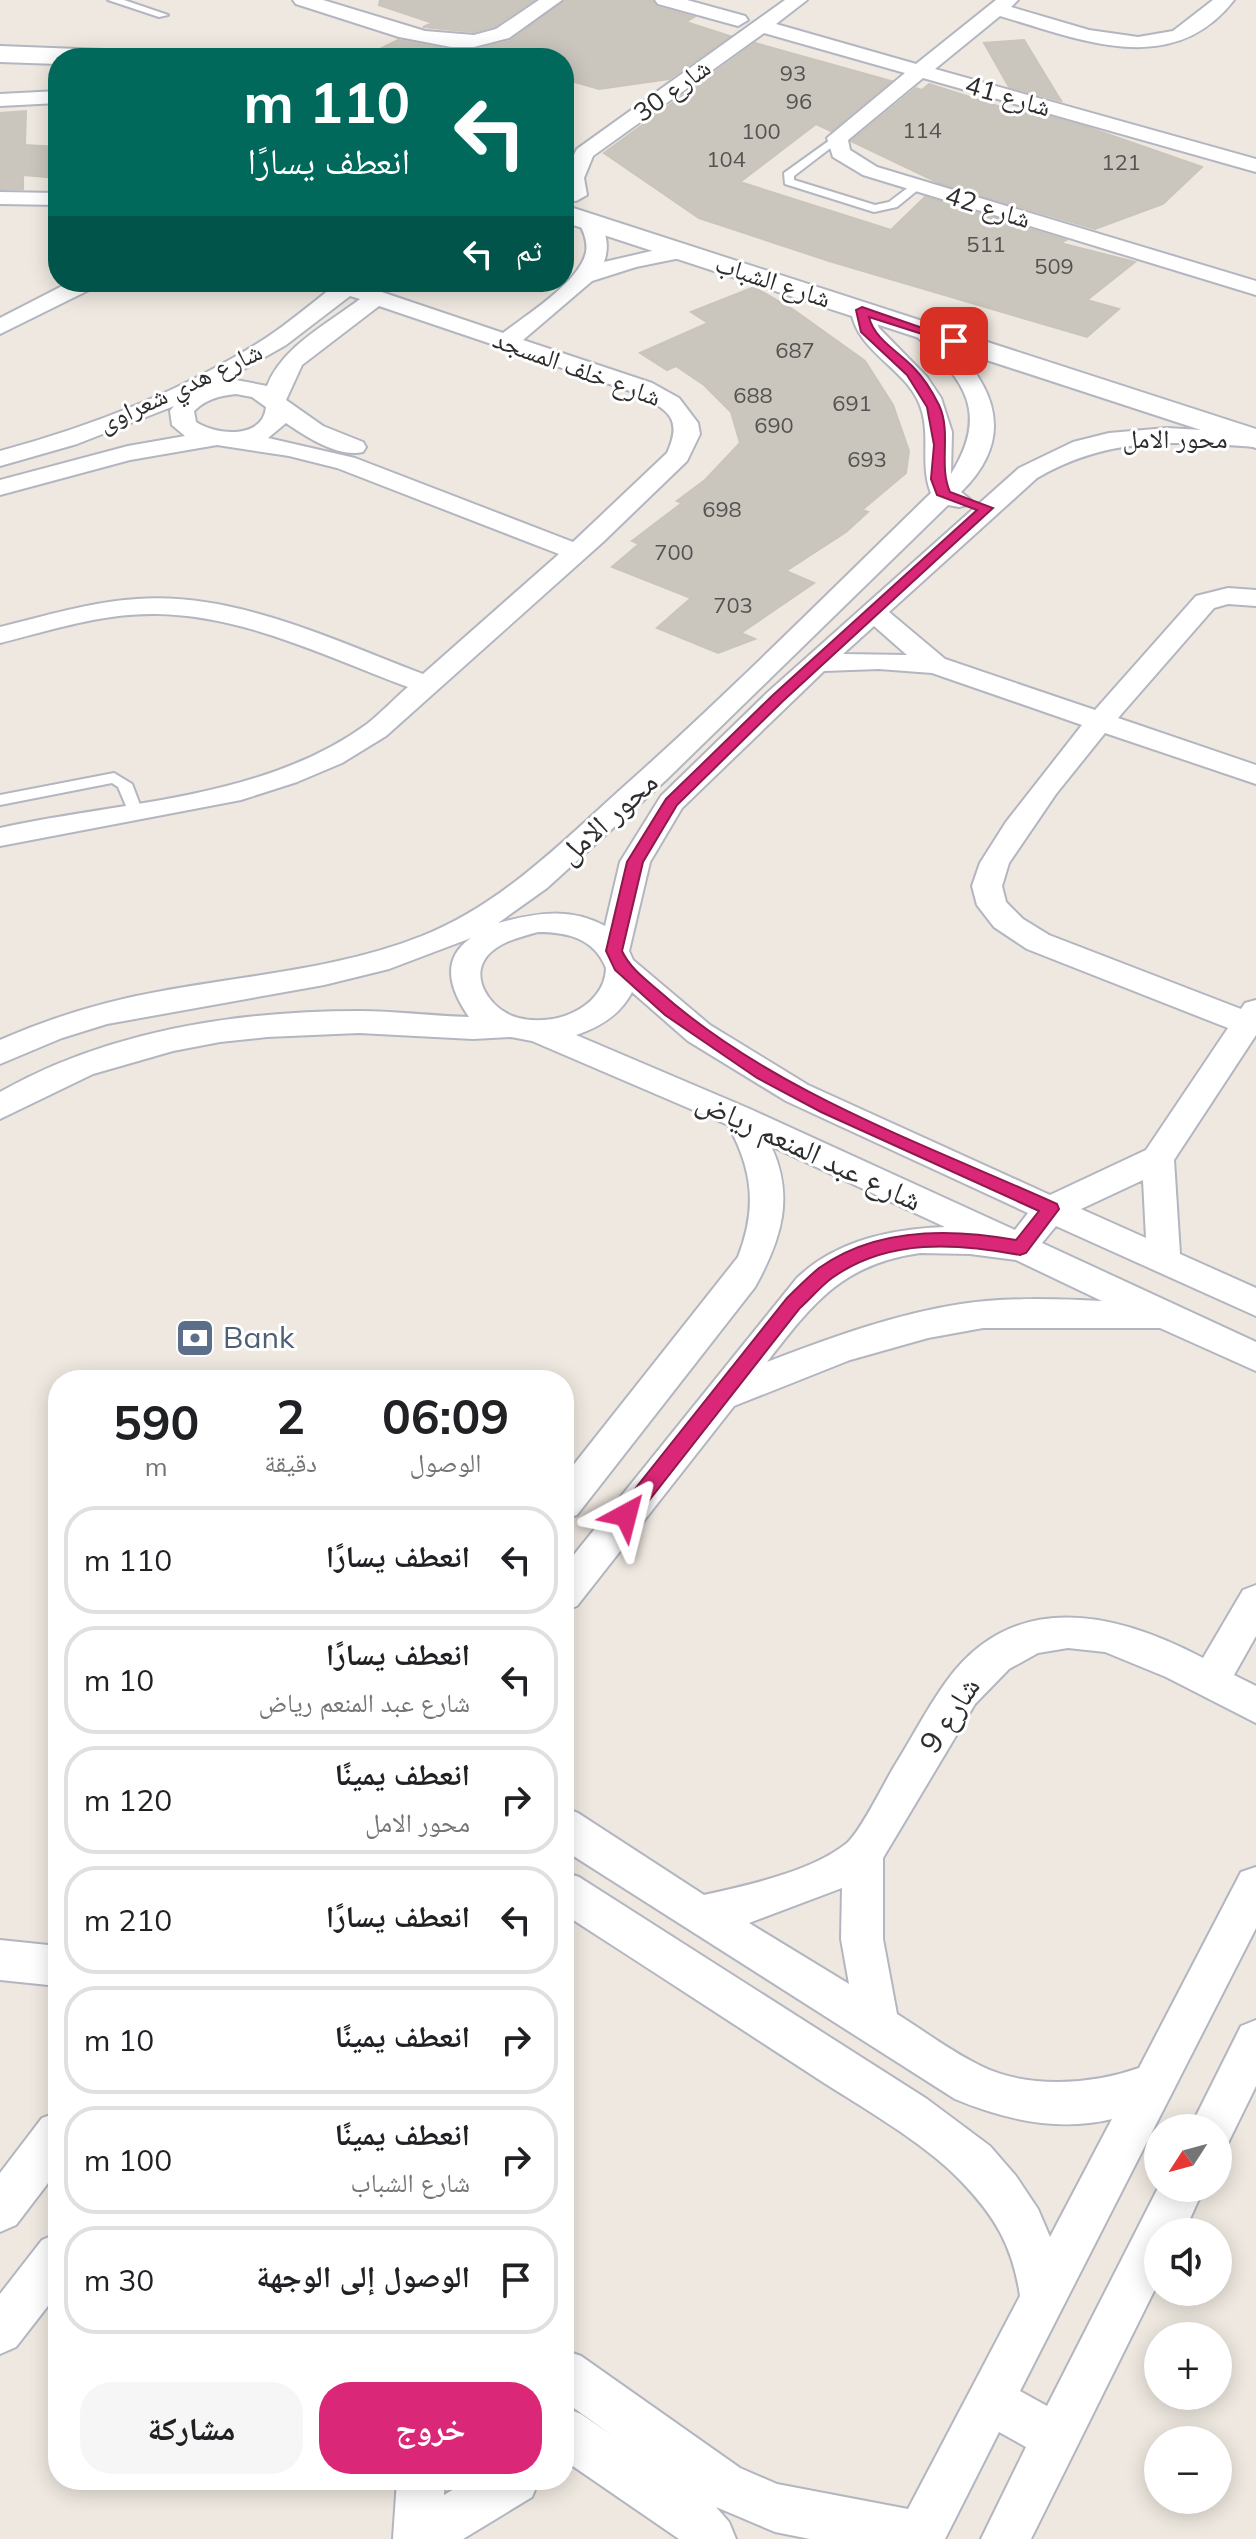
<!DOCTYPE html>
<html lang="ar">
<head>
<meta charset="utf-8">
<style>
	:root { --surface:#fff; --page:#f6f6f6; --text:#202124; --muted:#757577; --line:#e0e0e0; --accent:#db2777 }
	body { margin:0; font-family:Mulish,"Noto Naskh Arabic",sans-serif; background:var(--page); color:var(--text); direction:rtl; height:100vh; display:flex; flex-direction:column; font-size:30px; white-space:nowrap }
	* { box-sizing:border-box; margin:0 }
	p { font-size:26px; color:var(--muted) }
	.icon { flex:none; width:44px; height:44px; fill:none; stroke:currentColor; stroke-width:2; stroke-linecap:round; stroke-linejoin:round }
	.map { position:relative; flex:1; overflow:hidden; direction:ltr }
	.details { position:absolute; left:48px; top:1370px; width:526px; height:1120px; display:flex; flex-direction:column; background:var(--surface); border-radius:32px; box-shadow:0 4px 20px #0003; direction:rtl }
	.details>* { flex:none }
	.hud { position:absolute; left:48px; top:48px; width:526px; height:244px; border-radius:32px; box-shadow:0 4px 20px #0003; direction:rtl; background:#00695c; color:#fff; overflow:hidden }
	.needle { width:52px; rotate:234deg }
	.buttons { position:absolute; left:1144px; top:2114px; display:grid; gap:16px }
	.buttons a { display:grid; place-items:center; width:88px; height:88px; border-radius:50%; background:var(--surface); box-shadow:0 4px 20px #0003; font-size:40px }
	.pin { position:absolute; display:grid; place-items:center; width:68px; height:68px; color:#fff; margin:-34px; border-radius:16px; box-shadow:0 4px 12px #0006 }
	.me { position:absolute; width:88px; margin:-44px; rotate:38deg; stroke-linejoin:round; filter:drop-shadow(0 0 6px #0008) }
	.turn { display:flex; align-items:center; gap:28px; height:168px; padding:0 32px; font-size:36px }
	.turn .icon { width:104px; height:104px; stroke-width:2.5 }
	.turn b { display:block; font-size:56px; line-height:68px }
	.then { display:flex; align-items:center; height:76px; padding:0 32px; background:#0003; gap:16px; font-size:30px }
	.eta { display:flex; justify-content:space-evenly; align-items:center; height:136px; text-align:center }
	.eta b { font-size:48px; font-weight:700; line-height:56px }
	.cta { display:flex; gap:16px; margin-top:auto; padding:16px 32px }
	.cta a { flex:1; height:92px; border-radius:32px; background:var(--accent); color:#fff; font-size:32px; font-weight:700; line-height:92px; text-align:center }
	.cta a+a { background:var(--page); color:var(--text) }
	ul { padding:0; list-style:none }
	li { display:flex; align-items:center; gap:24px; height:108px; margin:0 16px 12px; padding:0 16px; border:4px solid var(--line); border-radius:32px }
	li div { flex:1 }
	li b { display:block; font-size:30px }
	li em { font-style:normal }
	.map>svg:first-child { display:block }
	.building { fill:#cac6be; stroke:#cac4ba; stroke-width:2 }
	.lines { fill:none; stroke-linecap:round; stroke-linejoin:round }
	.lane-casing { stroke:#b3b6c0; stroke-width:4 }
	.street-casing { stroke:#b3b6c0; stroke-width:4 }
	.secondary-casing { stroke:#b3b6c0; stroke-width:4 }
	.lane { fill:#fff; fill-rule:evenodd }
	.street { fill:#fff; fill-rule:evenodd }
	.secondary { fill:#fff; fill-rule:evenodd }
	.route { fill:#db2777; stroke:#8e194d; stroke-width:2 }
	.labels { text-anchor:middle; stroke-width:6; stroke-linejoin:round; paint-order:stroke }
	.far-number-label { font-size:22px; fill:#545351 }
	.far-street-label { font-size:26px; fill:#2d2d2d; stroke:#fff }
	.street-label { font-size:30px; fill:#2d2d2d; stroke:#fff }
	.service-label { font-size:30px; fill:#4e5e75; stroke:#fff; text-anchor:start }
</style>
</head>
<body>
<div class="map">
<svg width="1256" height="2539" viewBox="0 0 1256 2539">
	<rect width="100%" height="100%" fill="#eee8e0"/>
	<g class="building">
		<path d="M380,0H534L495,26L474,32L423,27L433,23L379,5Z"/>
		<path d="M565,0H652L657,7L694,17L686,22L730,36L669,79L599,89L564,79V58H362L398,40L451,50H475L510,41Z"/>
		<path d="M1024,40L1061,101L1009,87L984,43Z"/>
		<path d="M755,43L891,81L831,131L816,124L740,182L891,230L925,197L1066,240L1060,243L1135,262L1087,300L1119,309L1087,337L829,261L699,218L604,153Z"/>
		<path d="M929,84L1026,115L1022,109L1090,128L1202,167L1163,204L1095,229L939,183L851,141L916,88L922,90Z"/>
		<path d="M26,111L25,145L58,147V178L23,175V189H0V113Z"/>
		<path d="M754,287L794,310L865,361L893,405L909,451L906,473L862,510L868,512L846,532L786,571L814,583L741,633L755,639L718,653L657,628L691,598L612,567L639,544L632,541L682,503L677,501L705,480L740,443L731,412L704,385L676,366L667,370L640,353L708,323L691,312Z"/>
	</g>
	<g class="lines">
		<defs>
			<g id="lane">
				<path d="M108,0H124L168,15L159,17Z"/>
				<path d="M837,135L841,136V140L794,176V180L875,205L889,202L914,183L924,185L897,207L874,212L785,184L784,173Z"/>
				<path d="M114,773L132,784L142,810L139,813H129L118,787L112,783L0,805V795Z"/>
			</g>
			<g id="street">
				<path d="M293,0H323L425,31L474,35L496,29L539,0H562L509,38L474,47H451L399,37L296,4Z"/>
				<path d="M655,0H687L745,16L748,20L738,26L658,4Z"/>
				<path d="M785,0H807L776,24L916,64L996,0H1018L1011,7L1089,30L1138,37L1173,31L1213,0H1234C1172,80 1079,39 1000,16L935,69L1256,159V172L923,78L848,140L850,150L877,167L1256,281V295L863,175L833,157L827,138L905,73L764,33L593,156L584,178L587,195L576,201L568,200L564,174L577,149Z"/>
				<path d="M58,91V103L0,106V94Z"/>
				<path d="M0,192L58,193V205L0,204Z"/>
				<path d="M589,214L597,216C606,232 610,245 604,262L682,244L693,251L690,256L636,267L592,281L523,340L652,383L679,398L698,423L700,434L687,461L603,542L386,736L342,763L297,782L241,800L0,846V828C121,801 263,800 367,724C381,713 394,699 408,687C327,657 244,615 156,614C103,613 51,630 0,643V627C45,616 90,602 137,599C236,592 333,640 423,674L559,554L337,468L289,456L217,445L130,460L0,495V480L128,446L185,436L172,425L170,411L174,406L77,444L0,466V451C93,426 185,390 266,338C288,323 309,306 330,289L319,282H352L503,333C526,315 580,282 586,252C588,241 583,230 578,221ZM350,296L360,299C327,324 282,347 267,386L236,380L223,381L286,345ZM379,306L636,393C666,410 684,416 667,453L573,542L355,458L268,438L286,423C305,436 338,458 363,452L366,447L363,442L323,426L286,400L302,365ZM236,394L252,397L266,407C263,439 217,436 196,422L194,411C206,399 219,396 236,394Z"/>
				<path d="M70,282H98L95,287L0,334V318Z"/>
				<path d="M862,303L870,305L879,328L927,377L941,398L952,432L951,474C990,412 964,379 916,336L913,331L916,326H932C987,374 1024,430 961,492L971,500L968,505L959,507L948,505L666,780L547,888L498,923C536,913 569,907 605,926L620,862L661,796L768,692L1019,468L1073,442L1109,433L1167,428L1256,433V447C1175,441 1109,436 1037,478L889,612L945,659L1095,710L1196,596L1228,588L1256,590V606L1228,604L1214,608L1118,718L1256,765V784L1105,733L1056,794L1009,863L1002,886L1006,902L1023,919L1049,935L1241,1009L1245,1003L1256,1000V1035L1174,1160L1180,1254L1256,1288V1316L1056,1226L1042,1243L1256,1342V1371L1160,1328H983L928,1338L850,1360L734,1406L577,1606L564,1611V1567L797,1278C837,1240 892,1229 945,1227L771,1146C795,1197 781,1240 755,1287L577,1515L564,1519V1477L738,1257C757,1209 753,1170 728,1125L532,1041L511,1037L473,1039L359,1033L267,1037L220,1042L173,1051L93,1074L0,1119V1092C108,1031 236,1011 359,1011C396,1011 432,1016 469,1017C451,991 439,960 471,938L389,969L324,985L107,1024L62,1038L0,1064V1040C52,1017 106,1001 162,991C248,975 339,969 422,936C500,905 558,846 620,790C727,695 828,593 931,493C919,464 932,433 919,403C904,367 856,351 851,310L854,305ZM874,626L907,655L843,654ZM879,669L932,673L1082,725L1006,822L980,863L972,886L977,905L994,927L1027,949L1228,1028L1146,1150L1050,1195L808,1085L710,1025L633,960L629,951L650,862L682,808L824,671ZM538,932C567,932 594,938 606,968C605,1010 547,1031 510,1015C489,1005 469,977 488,955C501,941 521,937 538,932ZM632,992L688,1041L786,1101L1028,1213L1015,1230L750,1109L576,1035C600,1027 620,1015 632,992ZM1143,1180L1146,1238L1081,1209ZM920,1253L970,1254L1016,1260L1102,1301C1055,1299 1008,1297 961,1304C895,1314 830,1338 767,1362C813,1303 842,1264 920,1253Z"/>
				<path d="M1256,1585V1636L1234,1675L1256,1686V1723L1166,1677L1105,1652L1068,1648L1038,1653L1009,1669L975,1704L883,1858V1939L897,2014C924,2031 952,2052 981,2066C1027,2089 1092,2085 1139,2068L1241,1872L1256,1867V1928L1020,2391L1047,2406L1158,2188H1204L1184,2232H1158V2283L1031,2539H981L1026,2447L999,2432L945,2539H810L775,2532L716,2507L729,2522L736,2539H679L564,2460V2407L581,2414L613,2436L564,2401V2350L581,2356L740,2468L777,2484L908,2509L1020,2296C1013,2247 995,2216 960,2180C922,2141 861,2107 815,2077C732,2023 648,1968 564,1914V1872L579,1877L927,2099L990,2146L1016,2176L1038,2209L1050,2237L1112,2119C1059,2132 1005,2120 955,2099L564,1850V1807L578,1813L704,1895C748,1885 811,1872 847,1843C861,1831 884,1783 895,1765C912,1738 927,1708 946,1682C1013,1588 1116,1612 1203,1658L1243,1590ZM842,1888L841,1939L849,1984L749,1923Z"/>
				<path d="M0,1940L58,1946V1986L0,1980Z"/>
				<path d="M1256,2020V2086L1228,2143L1218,2147V2128H1190L1241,2026Z"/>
				<path d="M58,2112V2170L16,2225L0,2232V2173L42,2118Z"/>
				<path d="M58,2233V2293L16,2347L0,2354V2294L42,2240Z"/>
				<path d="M397,2480H445L444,2495L469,2480H539L532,2497L463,2539H393Z"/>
			</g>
			<g id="secondary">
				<path d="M0,46L104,50L113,53L117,58H58V64L0,62Z"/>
				<path d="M564,205L1256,429V448L564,222Z"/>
			</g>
		</defs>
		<use href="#lane" class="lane-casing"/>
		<use href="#street" class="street-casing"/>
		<use href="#secondary" class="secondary-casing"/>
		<use href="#lane" class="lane"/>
		<use href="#street" class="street"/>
		<use href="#secondary" class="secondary"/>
	</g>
	<path class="route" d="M862,307L960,341L950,343L869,317C874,339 899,352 914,368C924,378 933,393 939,405C952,433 938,465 950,492L993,508L783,701L677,805L643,862L622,951C630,968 645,979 659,991C771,1091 922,1143 1057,1204L1059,1209L1026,1253L1020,1255C957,1243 888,1238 832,1278C821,1286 811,1298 800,1308L633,1521L626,1523L619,1521L616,1515L619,1509L787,1298C797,1288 808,1277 819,1268C876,1227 950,1228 1016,1240L1039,1211L821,1112L757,1078L665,1015L615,970L606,951L627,862L666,799L773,695L977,510L937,495L931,479L934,445L927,407L907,375L861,332L856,310Z"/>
	<defs>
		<symbol id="bank-square" viewBox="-11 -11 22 22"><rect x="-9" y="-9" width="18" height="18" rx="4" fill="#5c6f8a" stroke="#fff"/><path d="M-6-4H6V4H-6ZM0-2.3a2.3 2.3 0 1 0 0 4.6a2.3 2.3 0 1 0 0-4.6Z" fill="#fff"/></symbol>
	</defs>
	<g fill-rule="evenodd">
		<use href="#bank-square" x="173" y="1316" width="44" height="44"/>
	</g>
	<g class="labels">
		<g class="far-number-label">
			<text x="793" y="81">93</text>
			<text x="799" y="109">96</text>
			<text x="922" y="138">114</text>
			<text x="761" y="139">100</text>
			<text x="726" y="167">104</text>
			<text x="1121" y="170">121</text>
			<text x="986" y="252">511</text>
			<text x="1054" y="274">509</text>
			<text x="795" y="358">687</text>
			<text x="753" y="403">688</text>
			<text x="852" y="411">691</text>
			<text x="774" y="433">690</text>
			<text x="867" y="467">693</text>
			<text x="722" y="517">698</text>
			<text x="674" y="560">700</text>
			<text x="733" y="613">703</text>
		</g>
		<g class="far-street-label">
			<text transform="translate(672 90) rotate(-36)" y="9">شارع 30</text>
			<text transform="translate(1008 96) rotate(16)" y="9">شارع 41</text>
			<text transform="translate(988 207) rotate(17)" y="9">شارع 42</text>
			<text transform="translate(773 281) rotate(18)" y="9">شارع الشباب</text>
			<text transform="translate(577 368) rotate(20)" y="9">شارع خلف المسجد</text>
			<text transform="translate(180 387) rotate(-25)" y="9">شارع هدي شعراوى</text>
			<text x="1175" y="448">محور الامل</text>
		</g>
		<g class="street-label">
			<text transform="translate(608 818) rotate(-42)" y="10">محور الامل</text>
			<text transform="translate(809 1151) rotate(25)" y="10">شارع عبد المنعم رياض</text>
			<text transform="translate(950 1715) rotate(-57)" y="10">شارع 9</text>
		</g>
		<g class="service-label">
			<text x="223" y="1348">Bank</text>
		</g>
	</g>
</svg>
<div class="buttons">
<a><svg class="needle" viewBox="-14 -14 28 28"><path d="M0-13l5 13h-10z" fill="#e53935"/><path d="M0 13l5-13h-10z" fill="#757577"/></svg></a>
<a><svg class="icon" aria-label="sound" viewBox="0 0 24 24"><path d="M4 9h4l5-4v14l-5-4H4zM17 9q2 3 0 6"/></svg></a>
<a>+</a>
<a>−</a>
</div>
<div class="pin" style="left:954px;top:341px;background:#d93025"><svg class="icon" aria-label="arrive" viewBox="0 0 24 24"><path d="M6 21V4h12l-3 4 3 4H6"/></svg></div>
<svg class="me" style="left:626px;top:1515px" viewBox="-20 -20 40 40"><path d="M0-17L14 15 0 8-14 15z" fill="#db2777" stroke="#fff" stroke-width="4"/></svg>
<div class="hud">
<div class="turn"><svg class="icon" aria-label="left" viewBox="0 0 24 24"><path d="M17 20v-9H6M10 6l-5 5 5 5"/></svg><div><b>110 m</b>انعطف يسارًا</div></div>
<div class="then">ثم<svg class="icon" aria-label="left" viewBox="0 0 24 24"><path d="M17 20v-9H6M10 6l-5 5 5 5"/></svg></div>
</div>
<section class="details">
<div class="eta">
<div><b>06:09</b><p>الوصول</p></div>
<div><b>2</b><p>دقيقة</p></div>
<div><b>590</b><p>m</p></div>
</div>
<ul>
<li><svg class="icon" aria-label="left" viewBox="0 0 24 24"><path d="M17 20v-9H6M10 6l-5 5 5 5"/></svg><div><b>انعطف يسارًا</b></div><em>110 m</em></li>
<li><svg class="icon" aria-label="left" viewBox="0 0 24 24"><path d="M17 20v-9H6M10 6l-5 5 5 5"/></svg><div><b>انعطف يسارًا</b><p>شارع عبد المنعم رياض</p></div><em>10 m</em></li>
<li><svg class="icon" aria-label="right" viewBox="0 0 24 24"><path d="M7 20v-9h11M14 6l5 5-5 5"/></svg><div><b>انعطف يمينًا</b><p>محور الامل</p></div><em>120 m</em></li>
<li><svg class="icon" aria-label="left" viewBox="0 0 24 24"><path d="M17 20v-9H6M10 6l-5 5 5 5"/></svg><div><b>انعطف يسارًا</b></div><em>210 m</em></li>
<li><svg class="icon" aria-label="right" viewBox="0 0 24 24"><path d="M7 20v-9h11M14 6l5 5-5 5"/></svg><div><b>انعطف يمينًا</b></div><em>10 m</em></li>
<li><svg class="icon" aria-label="right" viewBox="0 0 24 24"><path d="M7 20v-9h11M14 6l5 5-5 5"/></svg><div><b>انعطف يمينًا</b><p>شارع الشباب</p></div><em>100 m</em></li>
<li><svg class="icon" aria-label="arrive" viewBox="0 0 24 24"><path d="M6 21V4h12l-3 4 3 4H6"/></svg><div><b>الوصول إلى الوجهة</b></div><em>30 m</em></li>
</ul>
<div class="cta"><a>خروج</a><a>مشاركة</a></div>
</section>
</div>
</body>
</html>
